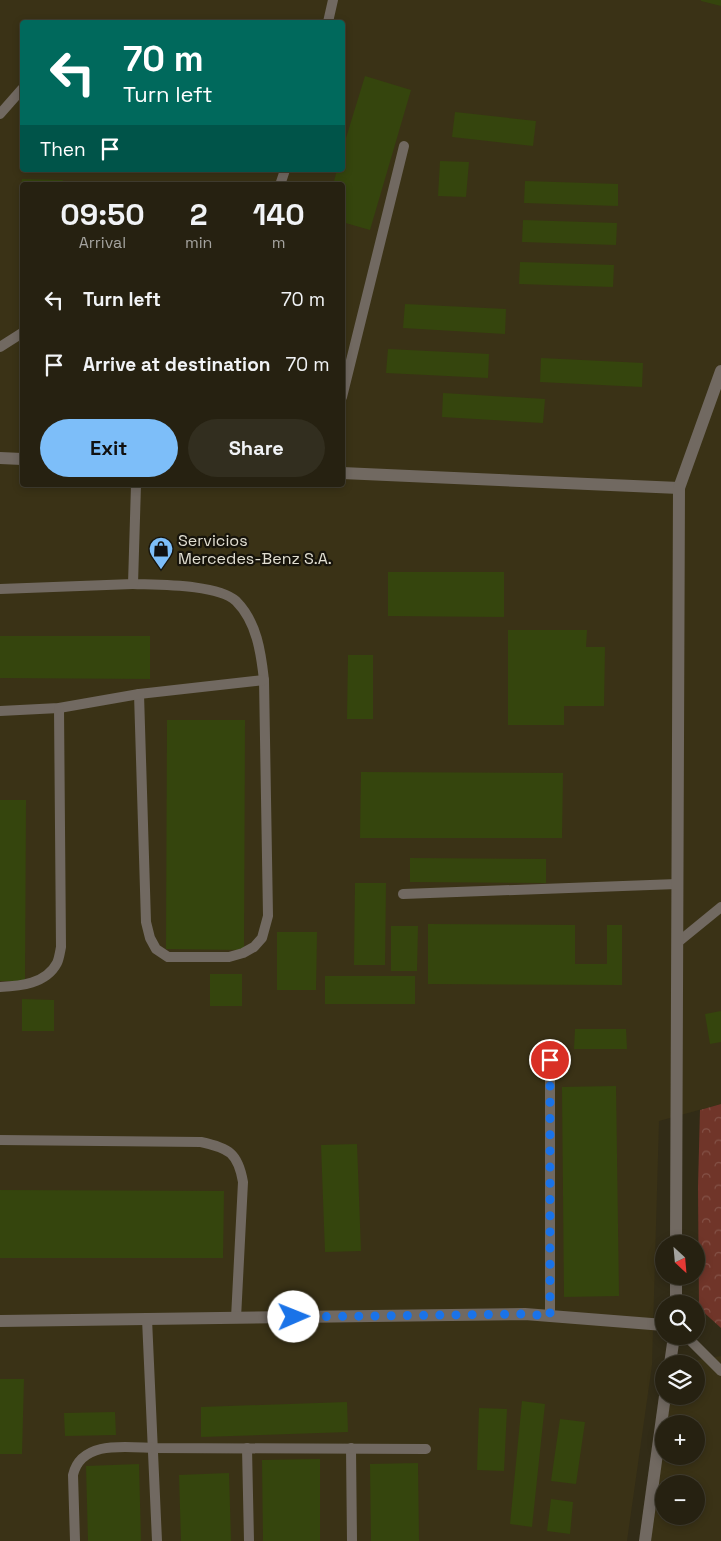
<!DOCTYPE html>
<html lang="en">
<head>
<meta charset="utf-8">
<style>
	:root { --surface:#262111; --page:#322e1f; --text:#f1f3f6; --muted:#a4a39f; --line:#423e31; --accent:#7dbef9 }
	body { margin:0; font-family:"Space Grotesk",sans-serif; background:var(--page); color:var(--text); height:100vh; display:flex; flex-direction:column; font-size:19px; white-space:nowrap }
	* { box-sizing:border-box; margin:0 }
	p { font-size:16px; color:var(--muted) }
	.icon { flex:none; width:28px; height:28px; fill:none; stroke:currentColor; stroke-width:2; stroke-linecap:round; stroke-linejoin:round }
	.map { position:relative; flex:1; overflow:hidden }
	.drawer { position:absolute; left:20px; top:182px; width:325px; height:305px; display:flex; flex-direction:column; background:var(--surface); border-radius:5px; box-shadow:0 2px 8px #0003,0 0 0 1px var(--line) }
	.drawer>* { flex:none }
	.banner { position:absolute; left:20px; top:20px; width:325px; height:152px; border-radius:5px; box-shadow:0 2px 8px #0003,0 0 0 1px var(--line); background:#00695c; color:#fff; overflow:hidden }
	.needle { width:32px; rotate:154deg }
	.buttons { position:absolute; left:655px; top:1235px; display:grid; gap:10px }
	.buttons a { display:grid; place-items:center; width:50px; height:50px; border-radius:50%; background:var(--surface); box-shadow:0 2px 8px #0003,0 0 0 1px var(--line); font-size:25px }
	.pin { position:absolute; display:grid; place-items:center; width:42px; height:42px; color:#fff; margin:-21px; border:2px solid #fff; border-radius:50%; box-shadow:0 1px 5px #0007 }
	.me { position:absolute; width:55px; margin:-28px; rotate:89deg; stroke-linejoin:round; filter:drop-shadow(0 0 4px #0008) }
	.turn { display:flex; align-items:center; gap:18px; height:105px; padding:0 20px; font-size:22px }
	.turn .icon { width:65px; height:65px; stroke-width:2.5 }
	.turn b { display:block; font-size:35px; line-height:42px }
	.then { display:flex; align-items:center; height:48px; padding:0 20px; background:#0003; gap:10px; font-size:19px }
	.eta { display:flex; justify-content:space-evenly; align-items:center; height:85px; text-align:center }
	.eta b { font-size:30px; font-weight:600; line-height:35px }
	.primary-button { display:flex; gap:10px; margin-top:auto; padding:10px 20px }
	.primary-button a { flex:1; height:58px; border-radius:30px; background:var(--accent); color:#111; font-size:20px; font-weight:600; line-height:58px; text-align:center }
	.primary-button a+a { background:var(--page); color:var(--text) }
	ul { padding:0; list-style:none }
	li { display:flex; align-items:center; gap:15px; height:65px; padding:0 20px }
	li div { flex:1 }
	li b { display:block; font-size:19px }
	li em { font-style:normal }
	.map>svg:first-child { display:block }
	.built { fill:#3a3216; fill-rule:evenodd }
	.forest { fill:url(#forest-crowns) }
	.building { fill:#35450d }
	.lines { fill:none; stroke-linecap:round; stroke-linejoin:round }
	.lane { stroke:#716961; stroke-width:10 }
	.street { stroke:#716961; stroke-width:12 }
	.route { stroke:#1a73e8; stroke-width:9; stroke-dasharray:0 16.2 }
	.labels { text-anchor:middle; stroke-width:4.5; stroke-linejoin:round; paint-order:stroke }
	.poi-label { font-size:16px; fill:#e2dfd2; stroke:#17140b; text-anchor:start }
</style>
</head>
<body>
<div class="map">
<svg width="721" height="1541" viewBox="0 0 721 1541">
	<defs>
		<pattern id="forest-crowns" width="20" height="18" patternUnits="userSpaceOnUse" patternTransform="scale(1.25)"><rect width="20" height="18" fill="#703529"/><path d="M2 6a3 3 0 1 1 6 0M12 15a3 3 0 1 1 6 0" fill="none" stroke="#845247"/></pattern>
	</defs>
	<rect width="100%" height="100%" fill="#322c17"/>
	<g class="built">
		<path d="M0,0H721V1104L659,1121L652,1365L627,1541H0ZM22,22H342V170H22ZM22,185H342V485H22Z"/>
		<path d="M721,1356V1541H648L664,1429V1456H696V1424H664L668,1396H696V1364H673ZM664,1484H696V1516H664Z"/>
	</g>
	<path class="forest" d="M721,1104V1328L699,1308L698,1187L700,1110Z"/>
	<g class="building">
		<path d="M701,0H721V6L701,1Z"/>
		<path d="M365,76L411,90L370,230L342,222V185H333L337,170H342V151Z"/>
		<path d="M455,112L536,121L533,146L452,137Z"/>
		<path d="M440,161L469,162L466,197L438,196Z"/>
		<path d="M22,179L63,180L62,185H21Z"/>
		<path d="M525,181L618,184V206L524,203Z"/>
		<path d="M21,199H22V264H19Z"/>
		<path d="M523,220L617,223L616,245L522,242Z"/>
		<path d="M520,262L614,265L613,287L519,284Z"/>
		<path d="M405,304L506,309L505,334L403,328Z"/>
		<path d="M388,349L489,354L488,378L386,373Z"/>
		<path d="M541,358L643,363L642,387L540,382Z"/>
		<path d="M443,393L545,399L543,423L442,417Z"/>
		<path d="M388,572H504V617L388,616Z"/>
		<path d="M508,630H587L586,647H605L604,706H564V725H508Z"/>
		<path d="M0,636H150V679L0,678Z"/>
		<path d="M348,655H373V719H347Z"/>
		<path d="M167,720H245L244,950L166,949Z"/>
		<path d="M361,772L563,773L562,838H360Z"/>
		<path d="M0,800H26L25,981H0Z"/>
		<path d="M410,858L546,859V883L410,882Z"/>
		<path d="M355,883H386L385,965H354Z"/>
		<path d="M428,924L575,925V964H607V925H622V985L428,984Z"/>
		<path d="M391,926H418L417,971H391Z"/>
		<path d="M277,932H317L316,990H277Z"/>
		<rect x="210" y="974" width="32" height="32"/>
		<rect x="325" y="976" width="90" height="28"/>
		<path d="M22,999L54,1000V1031H22Z"/>
		<path d="M721,1011V1042L710,1044L705,1014Z"/>
		<path d="M575,1029H626L627,1049H574Z"/>
		<path d="M616,1086L619,1296L564,1297L562,1087Z"/>
		<path d="M357,1144L361,1251L325,1252L321,1145Z"/>
		<path d="M0,1190L224,1191L223,1258H0Z"/>
		<path d="M0,1379H24L22,1454H0Z"/>
		<path d="M522,1401L545,1404L532,1527L510,1524Z"/>
		<path d="M347,1402L348,1432L201,1437V1407Z"/>
		<path d="M479,1408L507,1409L504,1471L477,1470Z"/>
		<path d="M115,1412L116,1435L65,1436L64,1413Z"/>
		<path d="M560,1419L585,1422L576,1484L551,1481Z"/>
		<path d="M320,1459V1541H263L262,1460Z"/>
		<path d="M418,1463L419,1541H371L370,1464Z"/>
		<path d="M139,1464L141,1541H88L86,1466Z"/>
		<path d="M229,1473L231,1541H181L179,1475Z"/>
		<path d="M551,1499L573,1502L570,1534L547,1531Z"/>
	</g>
	<g class="lines">
		<g class="lane">
			<path d="M328,22L333,0"/>
			<path d="M0,114L22,89"/>
			<path d="M280,185L285,170"/>
			<path d="M0,347L22,333"/>
			<path d="M342,397L404,146"/>
			<path d="M133,584C159,585 217,584 236,601C257,622 261,653 264,680L268,916L262,938L254,947L243,953L229,957H168L156,949L150,938L146,922L139,694"/>
			<path d="M0,589L133,584L136,485"/>
			<path d="M0,711L59,708L139,694L264,680"/>
			<path d="M403,894L677,884"/>
			<path d="M677,943L721,907"/>
			<path d="M0,987C20,986 46,984 57,963C59,959 60,952 61,947L59,708"/>
			<path d="M550,1059V1315"/>
			<path d="M0,1140L201,1142C229,1148 238,1153 243,1182L236,1318"/>
			<path d="M147,1319L157,1541"/>
			<path d="M686,1336L721,1371"/>
			<path d="M247,1448L249,1541"/>
			<path d="M351,1448L352,1541"/>
			<path d="M75,1541L73,1475C81,1440 126,1447 153,1448L426,1449"/>
		</g>
		<g class="street">
			<path d="M0,458L22,459"/>
			<path d="M342,473L679,488"/>
			<path d="M676,1244L679,488L721,371"/>
			<path d="M676,1304V1276"/>
			<path d="M0,1321L525,1314L664,1325"/>
			<path d="M670,1364L674,1336"/>
			<path d="M645,1541L665,1396"/>
		</g>
	</g>
	<g class="lines">
		<path class="route" d="M294,1317L525,1314L550,1316V1060"/>
	</g>
	<defs>
		<symbol id="shop-pin" viewBox="-11 -11 22 30"><path d="M0 17L-7.5 6A9.5 9.5 0 1 1 7.5 6Z" fill="#7dbef9" stroke="#17140b"/><path d="M-5-2.5h2.3a2.7 3.5 0 0 1 5.4 0H5L5.5 6h-11ZM-1.5-2.5h3a1.5 2.3 0 0 0-3 0Z" fill="#111"/></symbol>
	</defs>
	<g fill-rule="evenodd">
		<use href="#shop-pin" x="147" y="535" width="28" height="38"/>
	</g>
	<g class="labels">
		<g class="poi-label">
			<text x="178" y="546">Servicios<tspan x="178" dy="18">Mercedes-Benz S.A.</tspan></text>
		</g>
	</g>
</svg>
<div class="buttons">
<a><svg class="needle" viewBox="-14 -14 28 28"><path d="M0-13l5 13h-10z" fill="#e53935"/><path d="M0 13l5-13h-10z" fill="#a4a39f"/></svg></a>
<a><svg class="icon" aria-label="search" viewBox="0 0 24 24"><circle cx="10" cy="10" r="6"/><path d="M15 15l6 6"/></svg></a>
<a><svg class="icon" aria-label="layers" viewBox="0 0 24 24"><path d="M12 4l9 5-9 5-9-5zM3 14l9 5 9-5"/></svg></a>
<a>+</a>
<a>−</a>
</div>
<div class="pin" style="left:550px;top:1060px;background:#d93025"><svg class="icon" aria-label="arrive" viewBox="0 0 24 24"><path d="M6 21V4h12l-3 4 3 4H6"/></svg></div>
<svg class="me" style="left:294px;top:1317px" viewBox="-20 -20 40 40"><circle r="19" fill="#fff"/><path d="M0-13L10 11 0 6-10 11z" fill="#1a73e8"/></svg>
<div class="banner">
<div class="turn"><svg class="icon" aria-label="left" viewBox="0 0 24 24"><path d="M17 20v-9H6M10 6l-5 5 5 5"/></svg><div><b>70 m</b>Turn left</div></div>
<div class="then">Then<svg class="icon" aria-label="arrive" viewBox="0 0 24 24"><path d="M6 21V4h12l-3 4 3 4H6"/></svg></div>
</div>
<section class="drawer">
<div class="eta">
<div><b>09:50</b><p>Arrival</p></div>
<div><b>2</b><p>min</p></div>
<div><b>140</b><p>m</p></div>
</div>
<ul>
<li><svg class="icon" aria-label="left" viewBox="0 0 24 24"><path d="M17 20v-9H6M10 6l-5 5 5 5"/></svg><div><b>Turn left</b></div><em>70 m</em></li>
<li><svg class="icon" aria-label="arrive" viewBox="0 0 24 24"><path d="M6 21V4h12l-3 4 3 4H6"/></svg><div><b>Arrive at destination</b></div><em>70 m</em></li>
</ul>
<div class="primary-button"><a>Exit</a><a>Share</a></div>
</section>
</div>
</body>
</html>
